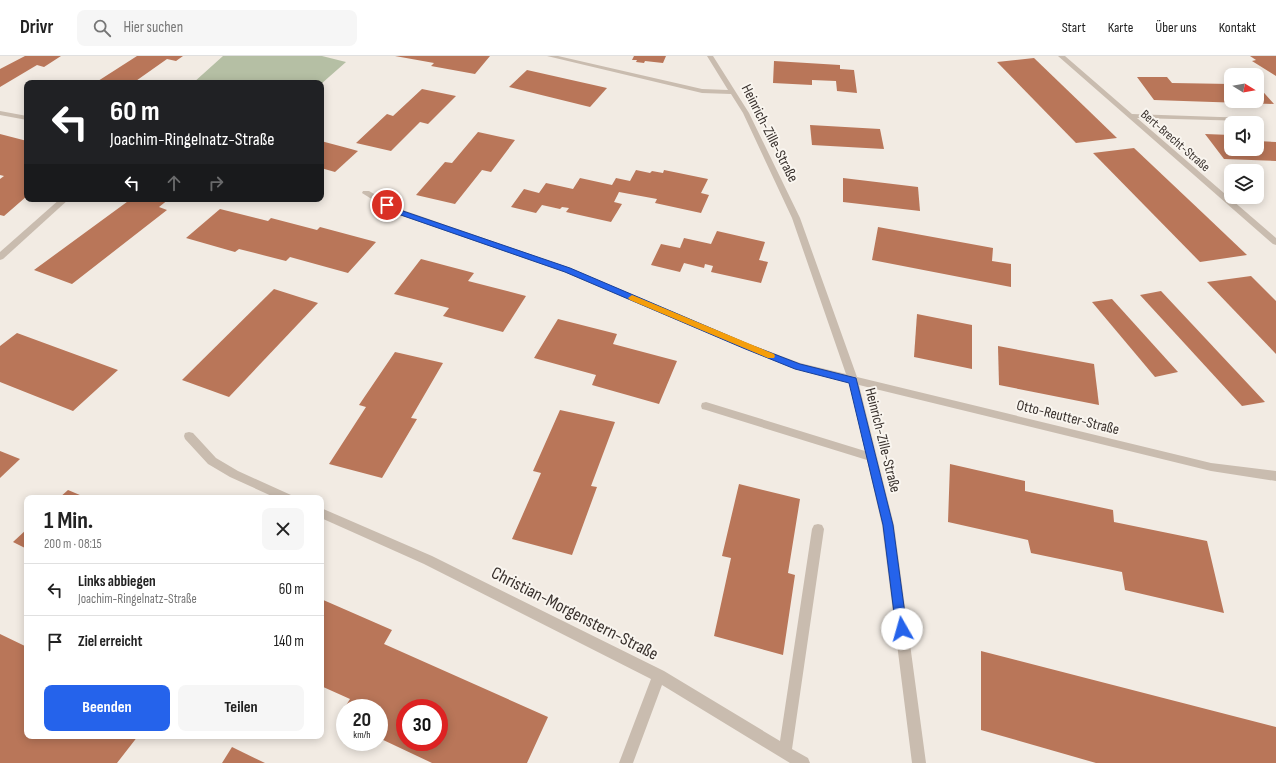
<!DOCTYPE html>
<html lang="de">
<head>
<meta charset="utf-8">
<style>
	:root { --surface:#fff; --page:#f6f6f6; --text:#222; --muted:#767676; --line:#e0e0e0; --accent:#2563eb }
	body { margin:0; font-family:"Sofia Sans Condensed",sans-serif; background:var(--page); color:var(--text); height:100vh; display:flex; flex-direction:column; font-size:15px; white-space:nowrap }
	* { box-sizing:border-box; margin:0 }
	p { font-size:13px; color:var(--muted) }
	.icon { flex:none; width:22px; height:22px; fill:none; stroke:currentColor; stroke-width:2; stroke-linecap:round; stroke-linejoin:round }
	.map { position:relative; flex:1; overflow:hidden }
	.panel { position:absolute; left:24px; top:439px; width:300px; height:244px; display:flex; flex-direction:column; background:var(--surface); border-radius:8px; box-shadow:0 2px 10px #0003 }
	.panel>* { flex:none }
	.hud { position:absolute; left:24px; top:24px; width:300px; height:122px; border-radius:8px; box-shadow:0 2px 10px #0003; background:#202124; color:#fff; overflow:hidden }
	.needle { width:26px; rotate:101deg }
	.buttons { position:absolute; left:1224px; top:12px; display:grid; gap:8px }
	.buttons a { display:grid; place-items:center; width:40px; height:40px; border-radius:8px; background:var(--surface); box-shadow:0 2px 10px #0003; font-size:20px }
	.speed { position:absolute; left:336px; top:643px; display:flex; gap:8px; font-size:20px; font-weight:700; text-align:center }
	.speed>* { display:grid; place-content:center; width:52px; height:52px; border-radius:50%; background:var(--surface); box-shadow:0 2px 10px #0003; line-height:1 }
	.speed small { font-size:10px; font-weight:400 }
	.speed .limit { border:6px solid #d22; background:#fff; color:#111 }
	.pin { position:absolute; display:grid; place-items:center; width:34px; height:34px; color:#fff; margin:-17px; border:2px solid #fff; border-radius:50%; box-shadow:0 1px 4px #0007 }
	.me { position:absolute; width:44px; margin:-22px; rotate:353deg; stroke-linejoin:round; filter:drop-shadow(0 0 3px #0008) }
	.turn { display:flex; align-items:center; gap:14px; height:84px; padding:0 20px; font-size:18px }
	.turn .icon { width:52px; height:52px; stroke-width:2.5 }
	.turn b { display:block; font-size:28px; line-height:34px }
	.lanes { display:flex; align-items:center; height:38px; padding:0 20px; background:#0003; justify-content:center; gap:20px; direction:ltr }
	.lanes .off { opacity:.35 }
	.round { display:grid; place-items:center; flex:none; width:42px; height:42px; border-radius:8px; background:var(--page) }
	.headline { display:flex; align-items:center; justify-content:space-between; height:68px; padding:0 20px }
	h1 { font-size:24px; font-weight:700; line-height:30px }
	.button { display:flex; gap:8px; margin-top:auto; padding:8px 20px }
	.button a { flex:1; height:46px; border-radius:8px; background:var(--accent); color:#fff; font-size:16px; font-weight:700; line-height:46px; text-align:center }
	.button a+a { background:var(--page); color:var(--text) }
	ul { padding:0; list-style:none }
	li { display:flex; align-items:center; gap:12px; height:52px; padding:0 20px; border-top:1px solid var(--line) }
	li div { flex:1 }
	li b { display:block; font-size:15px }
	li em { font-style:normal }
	header { display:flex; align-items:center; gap:24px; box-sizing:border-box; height:56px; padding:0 20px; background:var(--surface); border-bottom:1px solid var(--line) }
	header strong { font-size:19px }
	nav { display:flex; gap:22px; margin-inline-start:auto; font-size:14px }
	.search { width:280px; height:36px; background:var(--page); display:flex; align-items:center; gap:10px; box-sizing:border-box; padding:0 14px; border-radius:8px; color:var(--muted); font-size:15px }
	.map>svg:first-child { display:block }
	.green { fill:#b5bfa4 }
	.building { fill:#b97659; fill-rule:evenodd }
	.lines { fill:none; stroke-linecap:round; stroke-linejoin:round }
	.minor { fill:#c9bcaf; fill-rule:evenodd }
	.route { fill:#2563eb; stroke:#184099 }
	.slow { fill:#f59e0b }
	.labels { text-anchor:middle; stroke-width:4; stroke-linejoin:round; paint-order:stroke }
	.far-street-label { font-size:13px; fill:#39312d; stroke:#f9f5ef }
	.street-label { font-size:15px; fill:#39312d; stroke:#f9f5ef }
	.near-street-label { font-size:18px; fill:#39312d; stroke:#f9f5ef }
</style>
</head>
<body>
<header>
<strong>Drivr</strong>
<div class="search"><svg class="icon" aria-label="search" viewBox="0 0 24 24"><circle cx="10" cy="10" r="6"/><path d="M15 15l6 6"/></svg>Hier suchen</div>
<nav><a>Start</a><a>Karte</a><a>Über uns</a><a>Kontakt</a></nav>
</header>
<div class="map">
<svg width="1276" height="707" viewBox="0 0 1276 707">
	<rect width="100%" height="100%" fill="#f2ebe3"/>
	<path class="green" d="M223,0H322L346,6L321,28V27H193Z"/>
	<g class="building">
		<path d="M25,0H61L44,11L37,9L0,31V13Z"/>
		<path d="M137,0H183L176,5L167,3L133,27H92L96,25H98Z"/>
		<path d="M395,0H490L475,18L431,10L434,7Z"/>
		<path d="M634,0H666L663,7L645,5L644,7L636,6L637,4H632Z"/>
		<path d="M1250,0H1276V20L1252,5L1256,4Z"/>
		<path d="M1034,2L1087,53L1117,82L1076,87L997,6Z"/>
		<path d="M774,5L840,9V13L854,14L857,37L837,35L836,25L812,24V29L773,27Z"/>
		<path d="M527,14L607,32L590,51L509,31Z"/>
		<path d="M1137,21H1167L1172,27L1231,28V45H1257V29L1274,48L1154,44Z"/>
		<path d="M422,33L456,40L428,68L420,66L391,95L356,87L387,58L393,60Z"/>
		<path d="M810,69L880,73L884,93L812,89Z"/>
		<path d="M478,76L515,84L491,116L482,114L455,148L416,139L445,106L452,107Z"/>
		<path d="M0,78L27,85V140L4,160L0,159V123L4,120L0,119Z"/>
		<path d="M1205,78L1231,79V93H1257V85L1276,86V105L1224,103Z"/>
		<path d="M321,85L351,93L358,95L335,116L321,112Z"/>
		<path d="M1134,92L1206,160L1247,199L1200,206L1093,97Z"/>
		<path d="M636,114L650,117L652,115L663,117L664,114L708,123L701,137L709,139L701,157L655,147L657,143L619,136L614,146L622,148L611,166L566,156L569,152L562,151L560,153L542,149L536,157L511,151L524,133L539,137L546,127L573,133L580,122L612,129L616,122L630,125Z"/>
		<path d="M843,122L918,131L920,155L843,146Z"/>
		<path d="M131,143H169L159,151L167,154L72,228L34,214Z"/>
		<path d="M220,153L268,165L271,162L317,174L320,171L376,186L348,217L290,201L286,205L239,193L235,196L186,182Z"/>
		<path d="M878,171L993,192L992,205L1011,208V231L872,204Z"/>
		<path d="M717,175L765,186L759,204L768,206L761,227L711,216L713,210L705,208L704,212L684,207L680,216L651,209L661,188L680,192L684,182L711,188Z"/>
		<path d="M421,203L474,217L468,225L526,240L503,276L443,260L449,252L394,238Z"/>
		<path d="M1251,220L1276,245V298L1207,226Z"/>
		<path d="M274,233L318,247L229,341L182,324Z"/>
		<path d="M1161,235L1265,346L1242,350L1140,239Z"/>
		<path d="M1112,243L1178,316L1155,321L1092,246Z"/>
		<path d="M917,258L972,269V313L914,301Z"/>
		<path d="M558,263L617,278L613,288L677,305L659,348L592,329L596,319L534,302Z"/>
		<path d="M17,277L66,295L118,314L73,355L0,326V290Z"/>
		<path d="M998,290L1094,308L1099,349L999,329Z"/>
		<path d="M395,296L443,307L411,362L417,363L382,422L329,408L366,351L359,349Z"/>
		<path d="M560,354L615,366L591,430L597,431L572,499L512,483L541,417L533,415Z"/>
		<path d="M0,395L20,403L0,422Z"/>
		<path d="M950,408L1025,425V435L1113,454L1114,466L1207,485L1224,557L1125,534L1122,516L1031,497L1028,484L948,466Z"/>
		<path d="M739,428L800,443L788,517L795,519L783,599L714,580L731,502L722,500Z"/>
		<path d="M68,434L87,442H59Z"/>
		<path d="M27,473V493L13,486Z"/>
		<path d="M321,543L392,574L384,588L548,661L527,707H432L379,682V652H345V666L338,662L350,643L321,630ZM405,652H439V686H405Z"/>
		<path d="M0,578L27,591V680H138L117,707H0Z"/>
		<path d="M981,595L1276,671V707H1096L981,674Z"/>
		<path d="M232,691L265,707H222Z"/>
	</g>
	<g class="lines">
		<g class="minor">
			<path d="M547,0H558L702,33L728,34L707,0H713L749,57L800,162L857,321L1211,407L1276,415V425L1211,415L859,329L894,469L926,707H912L882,469L867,404L706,354L702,353L701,350L702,347L706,346L865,395L849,326L795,313L743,292L564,216L394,157L362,137L363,135H369L400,153L570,212L749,288L800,307L846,318L792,162L743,57L731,38L702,37Z"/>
			<path d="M1058,0H1065L1132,58L1249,62V64L1247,65L1137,62L1276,182V189L1273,188Z"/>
			<path d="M0,55L27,60V64L0,59Z"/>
			<path d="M60,143H69L3,203L0,204V196Z"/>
			<path d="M189,376L193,377L216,402L238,415L291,439L292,442H276L230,421L208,408L185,383L184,380L185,377Z"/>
			<path d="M321,452L432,500L664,615L780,685L812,473L814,469L818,468L822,469L824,473L792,693L808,702L810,707H790L662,629L633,707H619L651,623L424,508L321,462Z"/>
		</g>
	</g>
	<path class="route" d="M387,147L400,154L570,212L748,288L800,308L856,322L893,469L907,573L906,577L902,579L898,577L896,573L883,469L849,327L795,313L743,292L565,216L395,157L384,151V148Z"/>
	<path class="slow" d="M632,239L774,298L775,300L774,302H768L630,244L628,242Z"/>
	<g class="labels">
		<g class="far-street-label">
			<text transform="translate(1176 84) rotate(41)" y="5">Bert-Brecht-Straße</text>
		</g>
		<g class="street-label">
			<text transform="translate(770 77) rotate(63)" y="5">Heinrich-Zille-Straße</text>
			<text transform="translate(1068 361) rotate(14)" y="5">Otto-Reutter-Straße</text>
			<text transform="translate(883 384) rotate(76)" y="5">Heinrich-Zille-Straße</text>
		</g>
		<g class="near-street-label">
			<text transform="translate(575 557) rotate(27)" y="6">Christian-Morgenstern-Straße</text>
		</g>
	</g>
</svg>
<div class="buttons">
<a><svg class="needle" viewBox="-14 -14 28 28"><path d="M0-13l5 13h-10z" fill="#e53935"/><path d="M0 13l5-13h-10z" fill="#767676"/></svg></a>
<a><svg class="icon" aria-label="sound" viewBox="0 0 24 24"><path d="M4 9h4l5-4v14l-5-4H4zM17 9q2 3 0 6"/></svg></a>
<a><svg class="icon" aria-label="layers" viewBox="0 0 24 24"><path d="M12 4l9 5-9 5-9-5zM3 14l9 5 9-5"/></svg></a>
</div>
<div class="speed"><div>20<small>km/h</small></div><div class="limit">30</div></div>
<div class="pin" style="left:387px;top:149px;background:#d93025"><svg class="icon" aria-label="arrive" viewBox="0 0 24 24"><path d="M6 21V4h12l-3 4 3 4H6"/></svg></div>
<svg class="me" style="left:902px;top:573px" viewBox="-20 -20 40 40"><circle r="19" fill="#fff"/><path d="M0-13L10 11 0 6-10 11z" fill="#2563eb"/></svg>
<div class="hud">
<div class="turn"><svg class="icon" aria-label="left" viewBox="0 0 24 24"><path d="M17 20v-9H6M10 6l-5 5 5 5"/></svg><div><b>60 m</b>Joachim-Ringelnatz-Straße</div></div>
<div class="lanes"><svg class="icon" aria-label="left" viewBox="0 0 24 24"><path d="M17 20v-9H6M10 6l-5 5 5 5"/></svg><svg class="icon off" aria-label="ahead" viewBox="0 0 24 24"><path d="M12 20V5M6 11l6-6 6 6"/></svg><svg class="icon off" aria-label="right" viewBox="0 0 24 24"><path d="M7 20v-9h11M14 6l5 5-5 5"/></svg></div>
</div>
<section class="panel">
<div class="headline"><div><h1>1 Min.</h1><p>200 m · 08:15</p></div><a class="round"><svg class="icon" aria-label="close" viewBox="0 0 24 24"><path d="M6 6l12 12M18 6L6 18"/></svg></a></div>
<ul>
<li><svg class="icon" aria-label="left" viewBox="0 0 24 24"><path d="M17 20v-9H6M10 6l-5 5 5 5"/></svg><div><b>Links abbiegen</b><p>Joachim-Ringelnatz-Straße</p></div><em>60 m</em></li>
<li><svg class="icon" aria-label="arrive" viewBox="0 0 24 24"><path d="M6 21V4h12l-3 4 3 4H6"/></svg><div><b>Ziel erreicht</b></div><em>140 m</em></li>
</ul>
<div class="button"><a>Beenden</a><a>Teilen</a></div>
</section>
</div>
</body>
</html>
